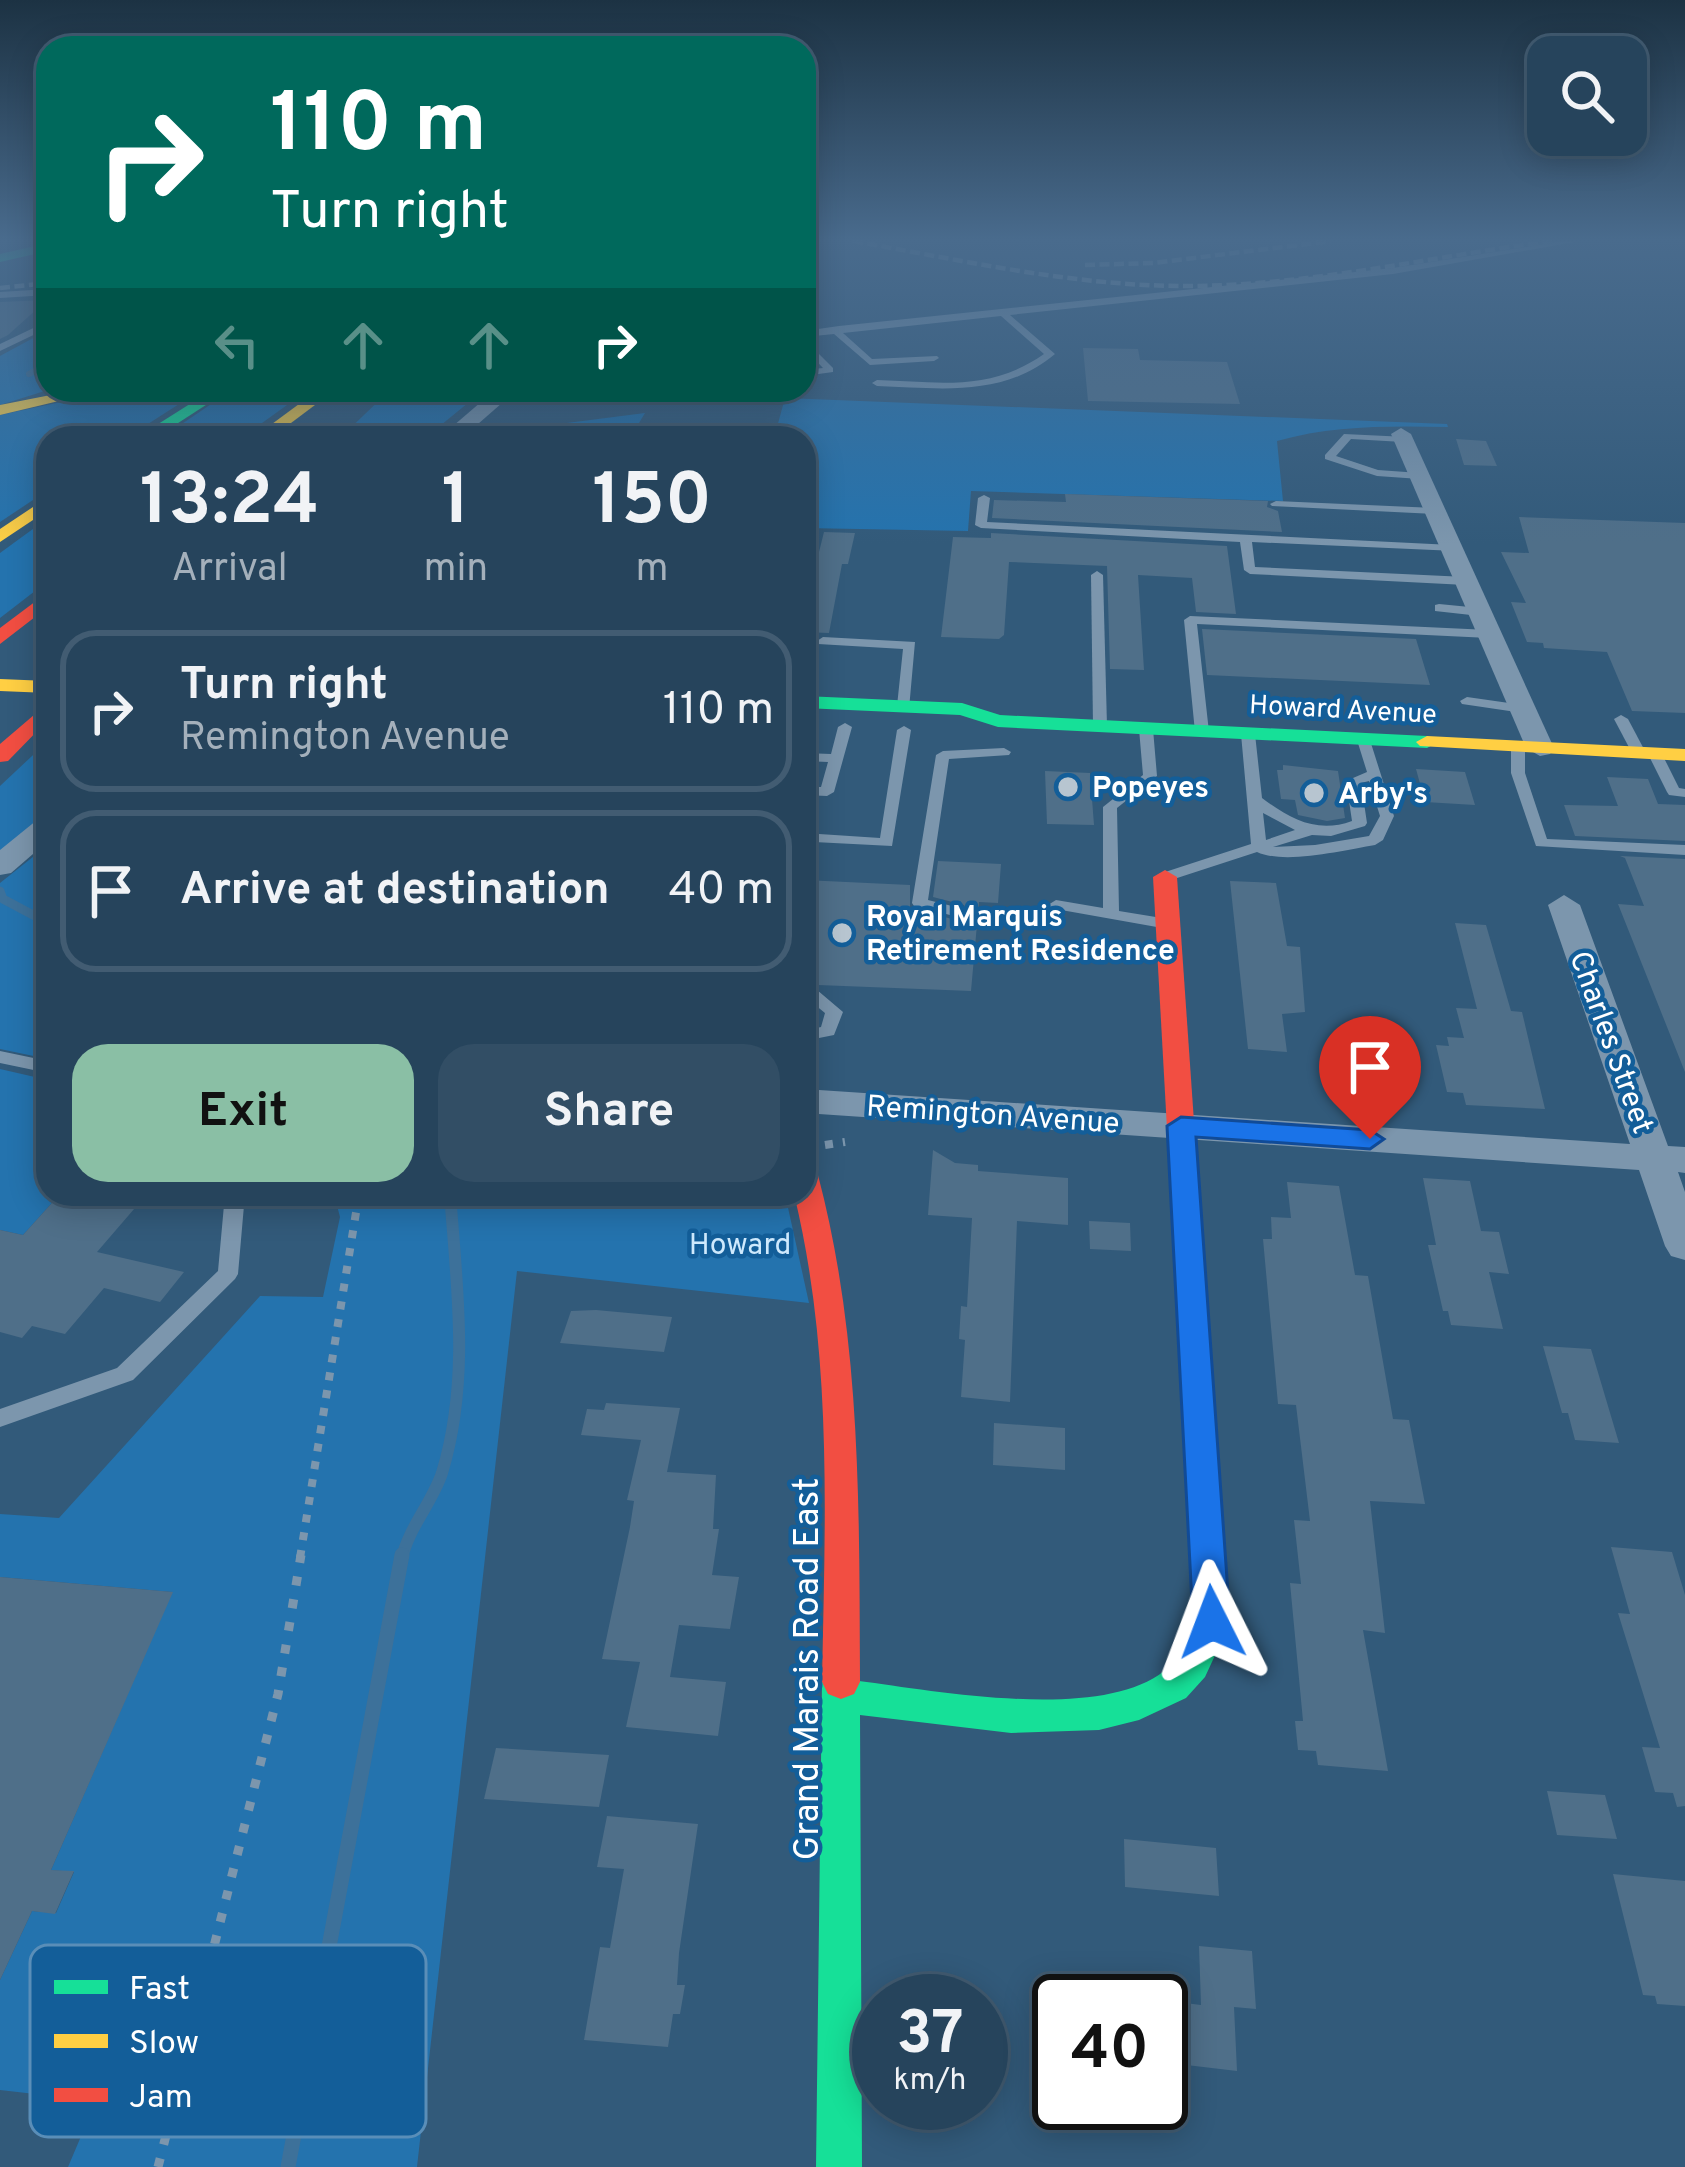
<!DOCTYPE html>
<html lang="en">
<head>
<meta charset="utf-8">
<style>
	:root { --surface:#26445c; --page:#324e65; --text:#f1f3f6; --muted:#a4b0bb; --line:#425c72; --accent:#8abfa5 }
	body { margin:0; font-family:Overpass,sans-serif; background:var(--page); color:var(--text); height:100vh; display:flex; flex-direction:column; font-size:45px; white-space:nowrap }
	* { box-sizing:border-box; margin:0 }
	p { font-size:39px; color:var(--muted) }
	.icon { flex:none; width:66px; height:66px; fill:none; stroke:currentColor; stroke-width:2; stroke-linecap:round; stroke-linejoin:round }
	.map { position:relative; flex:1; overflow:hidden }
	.details { position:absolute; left:36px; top:426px; width:780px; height:780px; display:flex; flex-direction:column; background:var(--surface); border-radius:36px; box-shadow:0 6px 30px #0003,0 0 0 3px var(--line) }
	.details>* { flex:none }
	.hud { position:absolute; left:36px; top:36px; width:780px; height:366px; border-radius:36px; box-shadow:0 6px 30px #0003,0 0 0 3px var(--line); background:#00695c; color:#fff; overflow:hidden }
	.fabs { position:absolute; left:1527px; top:36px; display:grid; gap:24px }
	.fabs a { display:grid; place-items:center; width:120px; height:120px; border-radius:24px; background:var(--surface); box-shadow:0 6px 30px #0003,0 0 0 3px var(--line); font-size:60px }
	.speed { position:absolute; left:852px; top:1974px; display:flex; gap:24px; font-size:60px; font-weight:700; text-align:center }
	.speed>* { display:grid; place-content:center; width:156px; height:156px; border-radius:50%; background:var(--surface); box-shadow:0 6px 30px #0003,0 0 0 3px var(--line); line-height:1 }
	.speed small { font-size:30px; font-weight:400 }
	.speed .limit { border:6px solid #111; border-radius:18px; background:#fff; color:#111 }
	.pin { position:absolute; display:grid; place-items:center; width:102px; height:102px; color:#fff; margin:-123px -51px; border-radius:50% 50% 50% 0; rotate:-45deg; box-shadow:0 0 12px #0007 }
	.pin .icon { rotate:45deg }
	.me { position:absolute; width:132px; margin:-66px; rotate:357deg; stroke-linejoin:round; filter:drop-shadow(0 0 9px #0008) }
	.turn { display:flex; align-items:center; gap:42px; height:252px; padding:0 36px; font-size:54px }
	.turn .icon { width:156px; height:156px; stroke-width:2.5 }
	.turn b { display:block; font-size:84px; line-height:102px }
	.lanes { display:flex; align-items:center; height:114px; padding:0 36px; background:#0003; justify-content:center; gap:60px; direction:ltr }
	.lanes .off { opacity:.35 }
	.eta { display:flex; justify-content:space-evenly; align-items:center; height:204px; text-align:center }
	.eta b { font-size:72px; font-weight:700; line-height:84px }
	.cta { display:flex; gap:24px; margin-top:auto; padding:24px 36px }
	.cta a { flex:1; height:138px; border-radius:36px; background:var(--accent); color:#111; font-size:48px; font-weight:700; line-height:138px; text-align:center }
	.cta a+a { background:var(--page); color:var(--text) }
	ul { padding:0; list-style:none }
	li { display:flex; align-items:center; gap:36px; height:162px; margin:0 24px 18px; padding:0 12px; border:6px solid var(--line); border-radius:36px }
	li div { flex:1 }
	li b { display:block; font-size:45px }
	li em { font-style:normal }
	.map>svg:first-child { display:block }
	.green { fill:#2473ae }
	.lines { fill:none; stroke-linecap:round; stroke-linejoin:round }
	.stream-far3 { stroke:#3d719a; stroke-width:6 }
	.stream-far2 { stroke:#3d719a; stroke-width:9 }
	.stream-far1 { stroke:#3d719a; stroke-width:12 }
	.stream { stroke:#3d719a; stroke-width:15 }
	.building { fill:#4f6f89 }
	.path-far1 { stroke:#7c96ad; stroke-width:8; stroke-dasharray:8 10; stroke-linecap:butt }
	.path { stroke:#7c96ad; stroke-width:9; stroke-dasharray:9 14; stroke-linecap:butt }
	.lane { fill:#7c96ad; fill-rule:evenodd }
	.street { fill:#7c96ad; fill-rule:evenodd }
	.fast { fill:#16e098; fill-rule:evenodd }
	.slow { fill:#ffcf43; fill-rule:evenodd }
	.jam { fill:#f24e42; fill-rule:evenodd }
	.rail { stroke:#7d96ab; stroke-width:4.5; stroke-dasharray:10 4.5; stroke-linecap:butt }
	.route { fill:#1a73e8; stroke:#114b97; stroke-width:3 }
	.poi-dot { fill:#b7c5d0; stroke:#135e99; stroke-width:4.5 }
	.labels { text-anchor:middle; stroke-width:9; stroke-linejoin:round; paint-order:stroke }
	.far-street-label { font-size:27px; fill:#fff; stroke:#135e99 }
	.poi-label { font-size:30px; font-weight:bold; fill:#fff; stroke:#135e99; text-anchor:start }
	.street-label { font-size:30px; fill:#fff; stroke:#135e99 }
	.park-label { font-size:30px; fill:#cee9fd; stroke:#135e99 }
	.near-street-label { font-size:36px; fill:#fff; stroke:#135e99 }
	.key { fill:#135e99; stroke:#5a8eb8; stroke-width:3 }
	.key-label { font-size:33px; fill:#fff }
</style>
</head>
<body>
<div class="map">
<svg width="1685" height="2167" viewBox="0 0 1685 2167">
	<rect width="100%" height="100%" fill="#325a7a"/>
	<g class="green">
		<path d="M48,330V390L0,405V356Z"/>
		<path d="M118,390H201L126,438H48V490L0,522V415Z"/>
		<path d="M232,390H308L241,438H161Z"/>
		<path d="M390,390H484L425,438H340Z"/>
		<path d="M785,398L1447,424L1448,427C1389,426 1334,425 1277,441L1283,501L971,491L968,531L804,528V438H774Z"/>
		<path d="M645,413L630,438H462L464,436Z"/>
		<path d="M48,518V581L0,618V553Z"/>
		<path d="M48,741V814L0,854V786Z"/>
		<path d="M48,845V1059L0,1049V883Z"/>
		<path d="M0,1069L48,1080V1194H60L23,1235L0,1230Z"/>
		<path d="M334,1194H785L809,1303L517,1271L417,2167H68L96,2101L0,2090V1980L32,1911L56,1913L74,1872L51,1870L172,1592L0,1577V1514L59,1518L260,1296L323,1297L340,1217Z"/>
	</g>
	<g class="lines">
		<path class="stream-far3" d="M29,374L48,364"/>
		<path class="stream-far2" d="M0,891L3,899L48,923"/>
		<path class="stream-far1" d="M402,1558C409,1527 432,1503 442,1473C470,1381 457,1288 450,1194"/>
		<path class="stream" d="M288,2167L402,1555"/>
	</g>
	<g class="building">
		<path d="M47,300L8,335L0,339V302Z"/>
		<path d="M1083,348L1138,349L1140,360L1227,362L1240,404L1088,401Z"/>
		<path d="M1456,439L1486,441L1497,466L1464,465Z"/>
		<path d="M1065,494L1268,501L1267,507L1278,511L1282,532L992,518L994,500L1066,502Z"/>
		<path d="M1519,517L1685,523V713L1632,711L1607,652L1544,648L1543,643L1527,642L1511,602L1526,603L1501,552L1529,553Z"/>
		<path d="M824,532L855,533L848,564H842L829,633L804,632V564H816Z"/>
		<path d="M991,533L1227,546L1236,614L1196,612L1192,578L1138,575L1144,670L1110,669L1107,566L1009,562L1004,635L999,639L941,637L953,537L991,538Z"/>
		<path d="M1202,629L1416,639L1430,685L1207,675Z"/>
		<path d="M1283,765L1338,771L1345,818L1327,821L1298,815L1295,800L1281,799L1277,770H1283Z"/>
		<path d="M1416,769L1465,772L1475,805L1425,802Z"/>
		<path d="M1045,771L1090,773L1094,825L1047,824Z"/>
		<path d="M1607,777L1648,779L1658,804L1685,805V841L1575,836L1564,805L1618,806Z"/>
		<path d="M1620,856L1685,859V1072L1618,904L1644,906L1625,858Z"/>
		<path d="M938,861L1001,864L998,903L979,902L971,991L818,985L804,979V880L910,885V908L956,920L966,912L964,905L933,897Z"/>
		<path d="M1230,881L1276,883L1287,946L1300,947L1305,1012L1282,1014L1287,1052L1248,1049Z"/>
		<path d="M1455,923L1486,925L1511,1011L1522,1012L1545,1109L1466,1105L1463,1093L1447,1092L1436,1045L1449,1046L1447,1037L1464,1038L1456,1008L1477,1009Z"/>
		<path d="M933,1150L955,1163L978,1165V1171L1068,1178V1225L1017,1221L1010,1402L961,1397L965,1340L959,1339L961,1306L967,1307L972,1218L928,1215Z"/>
		<path d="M1423,1178L1470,1181L1481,1231L1499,1232L1509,1274L1489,1272L1503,1329L1451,1325L1448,1311H1443L1428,1245H1436Z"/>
		<path d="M1287,1182L1339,1186L1355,1275L1368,1276L1393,1419L1409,1420L1425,1504L1370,1501L1385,1633L1363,1630L1388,1771L1318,1765L1316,1751L1298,1750L1295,1721H1303L1290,1583L1301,1584L1294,1520L1310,1521L1296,1405L1278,1404L1263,1239H1272L1271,1217L1291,1218Z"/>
		<path d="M60,1194H147L97,1252L184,1272L160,1302L104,1288L65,1334L32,1326L22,1338L0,1332V1230L23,1235Z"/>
		<path d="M1089,1221L1130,1223L1131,1251L1090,1249Z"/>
		<path d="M596,1310L672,1317L664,1352L560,1343L571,1311Z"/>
		<path d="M1543,1346L1591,1349L1619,1443L1575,1440L1568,1413H1562Z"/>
		<path d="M606,1403L680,1408L667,1472L716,1475L713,1529H719L712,1575L739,1577L730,1629L679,1625L670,1677L726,1682L718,1736L626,1727L640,1662L602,1659L630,1527L634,1501L627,1500L641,1440L581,1435L587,1409L604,1410Z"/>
		<path d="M994,1423L1065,1428V1470L993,1465Z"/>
		<path d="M1611,1547L1672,1552L1685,1595V1806L1677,1807L1673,1793L1655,1792L1642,1747L1660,1748L1618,1613L1630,1614Z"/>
		<path d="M0,1577L173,1592L51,1870L74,1871L55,1914L32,1911L0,1980Z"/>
		<path d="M496,1748L609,1755L599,1807L484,1799Z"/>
		<path d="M1547,1791L1605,1795L1617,1839L1557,1835Z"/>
		<path d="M607,1816L698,1824L679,1953L677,1985H685L680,2014H673L668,2047L584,2040L600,1947L610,1948L624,1869L597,1867Z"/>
		<path d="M1124,1839L1216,1848L1219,1896L1125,1887Z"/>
		<path d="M1613,1874L1685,1881V2006L1657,2004L1655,1996L1643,1995Z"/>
		<path d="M1199,1946L1252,1951L1256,2009L1234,2007L1237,2071L1161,2062V2000L1201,2005Z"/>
	</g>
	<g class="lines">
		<g class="path-far1">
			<path d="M825,1145L845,1142"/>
			<path d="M300,1558L359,1194"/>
		</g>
		<path class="path" d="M158,2167L278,1694L301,1555"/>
		<g class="lane">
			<path d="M1564,241H1580L1393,274L1010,315L1055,354C1003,398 940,388 877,386L872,383L877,380C939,382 990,392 1044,354L1001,316L843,333L872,359L937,356L939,358L934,361L870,365L834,334L804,337V331L839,326L1393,268Z"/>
			<path d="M48,289V295L0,298V292Z"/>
			<path d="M48,321V328L0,351V344Z"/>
			<path d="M804,339L833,368V372L804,376V370L823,368L804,348Z"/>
			<path d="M1344,434L1407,437L1408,439L1403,442L1351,439L1336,456L1378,470L1420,473L1425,476L1420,479L1377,476L1325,459V455Z"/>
			<path d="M984,495L990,498L987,522L1452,545L1458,549L1456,551L1252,542L1255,567L1466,577L1472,581L1466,585L1250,574L1244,570L1240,542L981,528L975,525L978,498Z"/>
			<path d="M1276,501L1435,508L1441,511L1435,514L1272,506L1270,504Z"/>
			<path d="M1097,571L1103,575L1107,726L1100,730L1093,726L1091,575Z"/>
			<path d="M1439,604L1480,608L1486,612L1480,616L1435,611V605Z"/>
			<path d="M1190,616L1489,630L1495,634L1489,638L1197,624L1209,732L1202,736L1195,732L1184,620Z"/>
			<path d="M823,637L915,642L909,709L904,710L897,706L903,649L818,644L817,641Z"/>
			<path d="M1467,697L1523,705L1530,709L1523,713L1462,704L1460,701Z"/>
			<path d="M1621,715L1628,719L1646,753L1644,756H1634L1632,753L1614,719Z"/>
			<path d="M845,723L852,727L834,792L827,796L804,795V787H821L828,762L804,761V753L831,754L838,727Z"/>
			<path d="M1146,725L1153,729L1157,776L1117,808L1119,911L1168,919L1176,924L1168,929L1050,908L1048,905L1056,900L1103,908V807L1143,775L1139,729Z"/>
			<path d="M904,726L911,730L892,846L814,842L812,853L804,858V833L880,838L897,730Z"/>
			<path d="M1248,730L1255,734L1262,798C1290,819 1317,834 1352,821L1346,781L1367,772L1357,740L1364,736L1369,737L1394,816L1383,840L1375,845C1344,850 1285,865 1257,852L1171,880H1159L1157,877L1159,874L1251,844L1241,734ZM1369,781L1380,816L1369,836L1315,845L1273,847L1312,835L1331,836L1365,826L1367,823L1361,783ZM1263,813L1295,830L1266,840Z"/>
			<path d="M1518,743L1525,747V773L1547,839L1685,845V855L1536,846L1511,773V747Z"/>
			<path d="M1004,748L1011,752L1009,755L949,759L928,900L960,908L962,911L954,916L914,906L912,903L936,755L943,751Z"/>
			<path d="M1655,750L1662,754L1679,788L1685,789V797L1669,795L1667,792L1648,754Z"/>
			<path d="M804,983L810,984L843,1012L834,1035L804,1041V1031L821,1027L825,1013L804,996Z"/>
			<path d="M0,1051L48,1061V1073L0,1063Z"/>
			<path d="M225,1194H245L238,1274L235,1279L133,1380L0,1427V1409L117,1368L218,1271Z"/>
		</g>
		<g class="street">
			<path d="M495,390H517L462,438H439Z"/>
			<path d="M1401,428L1411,434L1554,748L1550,754L1540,756L1526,748L1391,434Z"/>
			<path d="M48,817V841L11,873L0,875V850L37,820Z"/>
			<path d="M1564,895L1580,905L1668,1146L1685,1147V1173L1678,1172L1685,1192V1260L1671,1256L1665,1246L1639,1170L804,1113V1089L1630,1144L1548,905Z"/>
		</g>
		<g class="fast">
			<path d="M48,243V251L0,262V254Z"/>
			<path d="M212,390H229L155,438H136Z"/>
			<path d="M804,696L962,703L1000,715L1427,736L1438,742L1427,748L998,727L960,715L804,708Z"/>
			<path d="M1183,1155L1197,1165L1230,1623L1205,1677L1186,1698L1139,1720L1099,1730L1011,1733L860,1715L862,2167H816L822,1682L828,1670L841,1665L854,1670L859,1681C937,1691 1100,1722 1164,1671C1179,1659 1186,1640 1194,1623L1169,1165Z"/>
		</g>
		<g class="slow">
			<path d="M76,390H105L0,415V405Z"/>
			<path d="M318,390H335L271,438H253Z"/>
			<path d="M48,497V510L0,542V529Z"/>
			<path d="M0,679L48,681V693L0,691Z"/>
			<path d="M1427,736L1685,749V761L1420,746L1416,742Z"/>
		</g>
		<g class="jam">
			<path d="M48,592V607L0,644V628Z"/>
			<path d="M48,703V720L8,761L0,762V744Z"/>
			<path d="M1165,870L1177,877L1197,1165L1183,1175L1169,1165L1153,877Z"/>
			<path d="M804,1165L818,1175C862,1342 859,1510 860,1682L854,1694L841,1699L828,1694L822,1682C825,1518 833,1354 794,1194H804Z"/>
		</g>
		<g class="rail">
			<path d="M853,241C961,260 1069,285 1179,286C1305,287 1428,257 1552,241"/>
			<path d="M1085,265L1153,263L1331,241"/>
			<path d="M0,288L48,283"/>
		</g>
	</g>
	<linearGradient id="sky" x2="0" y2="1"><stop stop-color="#1c3243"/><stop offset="0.44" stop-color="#496b8d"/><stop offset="1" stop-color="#496b8d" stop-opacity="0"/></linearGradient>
	<rect width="1685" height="544" fill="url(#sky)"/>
	<path class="route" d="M1181,1117L1370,1130L1384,1139L1370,1149L1196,1137L1230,1622L1225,1634L1212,1638L1199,1634L1193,1622L1167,1126Z"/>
	<g class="poi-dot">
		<circle cx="1068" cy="787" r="12"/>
		<circle cx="1314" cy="793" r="12"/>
		<circle cx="842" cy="933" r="12"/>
	</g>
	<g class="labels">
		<g class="far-street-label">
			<text transform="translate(1343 709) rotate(3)" y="9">Howard Avenue</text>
		</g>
		<g class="poi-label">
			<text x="1092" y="797">Popeyes</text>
			<text x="1338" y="803">Arby's</text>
			<text x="866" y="926">Royal Marquis<tspan x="866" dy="34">Retirement Residence</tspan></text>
		</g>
		<g class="street-label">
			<text transform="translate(1612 1042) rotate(70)" y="10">Charles Street</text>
			<text transform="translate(993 1114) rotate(4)" y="10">Remington Avenue</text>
		</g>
		<g class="park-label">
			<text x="740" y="1254">Howard</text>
		</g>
		<g class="near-street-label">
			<text transform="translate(805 1669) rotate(-90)" y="13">Grand Marais Road East</text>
		</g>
	</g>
	<rect x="30" y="1945" width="396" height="192" rx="18" class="key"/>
	<rect x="54" y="1980" width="54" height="14" fill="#16e098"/>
	<rect x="54" y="2034" width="54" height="14" fill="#ffcf43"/>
	<rect x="54" y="2088" width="54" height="14" fill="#f24e42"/>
	<g class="key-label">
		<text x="129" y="1999">Fast</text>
		<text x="129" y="2053">Slow</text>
		<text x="129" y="2107">Jam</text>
	</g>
</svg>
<div class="fabs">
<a><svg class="icon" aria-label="search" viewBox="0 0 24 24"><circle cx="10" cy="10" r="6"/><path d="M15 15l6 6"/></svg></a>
</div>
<div class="speed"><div>37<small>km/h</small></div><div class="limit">40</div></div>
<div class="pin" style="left:1370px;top:1139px;background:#d93025"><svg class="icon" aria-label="arrive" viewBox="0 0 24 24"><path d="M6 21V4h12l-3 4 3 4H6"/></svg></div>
<svg class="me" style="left:1212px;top:1622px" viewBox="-20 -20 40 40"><path d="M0-17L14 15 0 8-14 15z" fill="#1a73e8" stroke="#fff" stroke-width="4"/></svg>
<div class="hud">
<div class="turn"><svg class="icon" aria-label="right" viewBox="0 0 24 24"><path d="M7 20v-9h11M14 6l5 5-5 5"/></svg><div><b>110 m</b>Turn right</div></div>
<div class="lanes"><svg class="icon off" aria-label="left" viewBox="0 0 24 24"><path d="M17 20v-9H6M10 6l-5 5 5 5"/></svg><svg class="icon off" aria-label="ahead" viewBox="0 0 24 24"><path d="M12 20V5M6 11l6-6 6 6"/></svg><svg class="icon off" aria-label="ahead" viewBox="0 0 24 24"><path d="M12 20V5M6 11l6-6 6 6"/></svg><svg class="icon" aria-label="right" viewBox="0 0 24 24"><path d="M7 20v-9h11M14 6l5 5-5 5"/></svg></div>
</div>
<section class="details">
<div class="eta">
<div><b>13:24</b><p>Arrival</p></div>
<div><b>1</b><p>min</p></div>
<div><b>150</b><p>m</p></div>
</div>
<ul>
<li><svg class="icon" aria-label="right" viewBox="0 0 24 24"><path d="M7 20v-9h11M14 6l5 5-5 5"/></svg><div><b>Turn right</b><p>Remington Avenue</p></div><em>110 m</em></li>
<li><svg class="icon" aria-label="arrive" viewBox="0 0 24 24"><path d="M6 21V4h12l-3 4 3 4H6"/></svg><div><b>Arrive at destination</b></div><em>40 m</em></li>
</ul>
<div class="cta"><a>Exit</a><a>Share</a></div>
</section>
</div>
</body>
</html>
